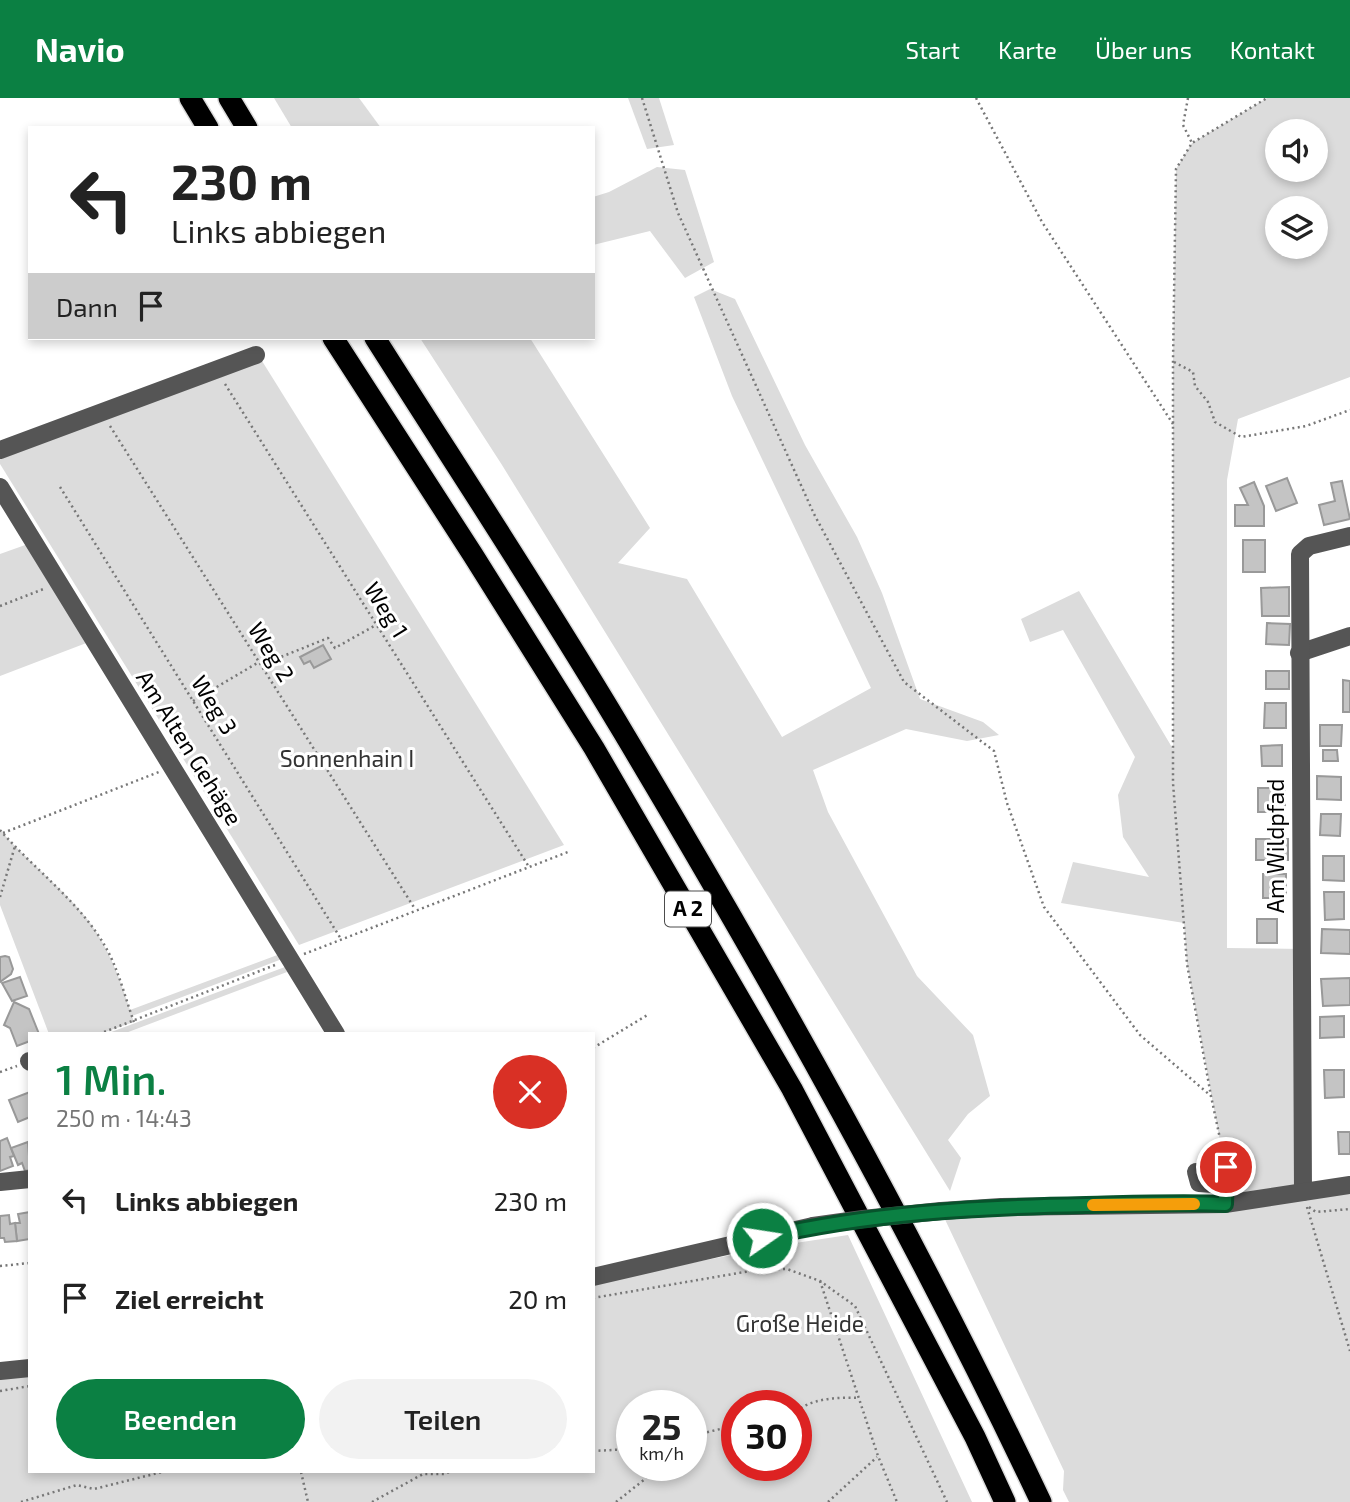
<!DOCTYPE html>
<html lang="de">
<head>
<meta charset="utf-8">
<style>
	:root { --surface:#fff; --page:#f2f2f2; --text:#222; --muted:#767676; --accent:#0b8043 }
	body { margin:0; font-family:"Exo 2",sans-serif; background:var(--page); color:var(--text); height:100vh; display:flex; flex-direction:column; font-size:26px; white-space:nowrap }
	* { box-sizing:border-box; margin:0 }
	p { font-size:23px; color:var(--muted) }
	.icon { flex:none; width:38px; height:38px; fill:none; stroke:currentColor; stroke-width:2; stroke-linecap:round; stroke-linejoin:round }
	.map { position:relative; flex:1; overflow:hidden }
	.drawer { position:absolute; left:28px; top:934px; width:567px; height:441px; display:flex; flex-direction:column; background:var(--surface); border-radius:0px; box-shadow:0 4px 10px #0003 }
	.drawer>* { flex:none }
	.guide { position:absolute; left:28px; top:28px; width:567px; height:214px; border-radius:0px; box-shadow:0 4px 10px #0003; background:#fff; color:var(--text); overflow:hidden }
	.tools { position:absolute; left:1265px; top:21px; display:grid; gap:14px }
	.tools a { display:grid; place-items:center; width:63px; height:63px; border-radius:50%; background:var(--surface); box-shadow:0 4px 10px #0003; font-size:35px }
	.speed { position:absolute; left:616px; top:1292px; display:flex; gap:14px; font-size:35px; font-weight:700; text-align:center }
	.speed>* { display:grid; place-content:center; width:91px; height:91px; border-radius:50%; background:var(--surface); box-shadow:0 4px 10px #0003; line-height:1 }
	.speed small { font-size:18px; font-weight:400 }
	.speed .limit { border:10px solid #d22; background:#fff; color:#111 }
	.pin { position:absolute; display:grid; place-items:center; width:60px; height:60px; color:#fff; margin:-30px; border:4px solid #fff; border-radius:50%; box-shadow:0 2px 7px #0007 }
	.me { position:absolute; width:77px; margin:-38px; rotate:77deg; stroke-linejoin:round; filter:drop-shadow(0 0 5px #0008) }
	.turn { display:flex; align-items:center; gap:24px; height:147px; padding:0 28px; font-size:32px }
	.turn .icon { width:91px; height:91px; stroke-width:2.5 }
	.turn b { display:block; font-size:49px; line-height:60px }
	.then { display:flex; align-items:center; height:66px; padding:0 28px; background:#0003; gap:14px; font-size:26px }
	.round { display:grid; place-items:center; flex:none; width:74px; height:74px; border-radius:37px; background:var(--page) }
	.summary { display:flex; align-items:center; justify-content:space-between; height:119px; padding:0 28px }
	h1 { font-size:42px; font-weight:600; line-height:52px; color:var(--accent) }
	.action { display:flex; gap:14px; margin-top:auto; padding:14px 28px }
	.action a { flex:1; height:80px; border-radius:42px; background:var(--accent); color:#fff; font-size:28px; font-weight:600; line-height:80px; text-align:center }
	.action a+a { background:var(--page); color:var(--text) }
	ul { padding:0; list-style:none }
	li { display:flex; align-items:center; gap:21px; height:98px; padding:0 28px }
	li div { flex:1 }
	li b { display:block; font-size:26px }
	li em { font-style:normal }
	header { display:flex; align-items:center; gap:42px; box-sizing:border-box; height:98px; padding:0 35px; background:var(--accent); color:#fff }
	header strong { font-size:33px }
	nav { display:flex; gap:38px; margin-inline-start:auto; font-size:24px }
	.map>svg:first-child { display:block }
	.green { fill:#dcdcdc; fill-rule:evenodd }
	.building { fill:#c4c4c4; stroke:#999; stroke-width:2 }
	.lines { fill:none; stroke-linecap:round; stroke-linejoin:round }
	.highway-casing { stroke:#dbdbdb; stroke-width:24 }
	.path { stroke:#777; stroke-width:2.5; stroke-dasharray:2 3.5; stroke-linecap:butt }
	.minor { stroke:#555; stroke-width:18 }
	.highway { stroke:#000; stroke-width:21 }
	.minor-bridge { stroke:#555; stroke-width:18 }
	.route-casing { stroke:#07532c; stroke-width:18 }
	.route { stroke:#0b8043; stroke-width:12 }
	.slow { stroke:#f59e0b; stroke-width:12 }
	.labels { text-anchor:middle; stroke-width:6; stroke-linejoin:round; paint-order:stroke }
	.shield { fill:#fff; stroke:#4c4c4c; stroke-width:2 }
	.shield-label { font-size:21px; font-weight:bold; fill:#000 }
	.street-label { font-size:23px; fill:#000; stroke:#fff }
	.park-label { font-size:23px; fill:#333; stroke:#fff }
</style>
</head>
<body>
<header>
<strong>Navio</strong>
<nav><a>Start</a><a>Karte</a><a>Über uns</a><a>Kontakt</a></nav>
</header>
<div class="map">
<svg width="1350" height="1404" viewBox="0 0 1350 1404">
	<rect width="100%" height="100%" fill="#fff"/>
	<g class="green">
		<path d="M274,0H359L381,30H292Z"/>
		<path d="M628,0H659L674,47L647,51Z"/>
		<path d="M1267,0H1350V279L1238,321L1227,382V850L1302,851L1303,1094L1350,1096V1404H1069L1063,1392L1064,1373L941,1113L1225,1105V1070L1187,866L1184,825L1061,805L1073,764L1149,779L1123,739L1118,697L1135,659L1063,532L1030,544L1021,521L1079,493L1173,651V263L1176,71L1192,45ZM1278,33H1316V72H1278ZM1278,110H1316V149H1278Z"/>
		<path d="M657,69L685,72L714,164L685,180L650,133L593,147V99L609,94Z"/>
		<path d="M710,191L735,201L805,347L857,439L882,495L920,601L983,624L999,637L967,643L906,631L813,672L828,714L917,878L973,937L990,998L968,1016L948,1042L961,1060L950,1093L502,367L420,240H530L650,430L618,465L687,481L782,639L871,590L732,298L694,199Z"/>
		<path d="M262,263L564,747L299,847L0,366V361Z"/>
		<path d="M28,446L89,544L0,578V456Z"/>
		<path d="M0,732C26,762 58,786 83,816C107,845 119,878 130,912L280,856L282,861L132,918L134,924L99,936H49L0,807Z"/>
		<path d="M285,869L287,874L123,936H106Z"/>
		<path d="M848,1137L972,1404H0V1280L30,1276V1374H593V1184L789,1146ZM632,1307H691V1367H632ZM737,1307H796V1367H737Z"/>
	</g>
	<g class="building">
		<path d="M1287,380L1297,405L1276,413L1266,388Z"/>
		<path d="M1342,383L1350,421L1324,427L1319,407L1335,403L1331,385Z"/>
		<path d="M1254,384L1264,408V428H1235V407H1248L1240,390Z"/>
		<rect x="1243" y="442" width="22" height="32"/>
		<path d="M1289,489V518H1262L1261,490Z"/>
		<path d="M1267,525L1290,526L1289,547L1266,546Z"/>
		<path d="M323,547L331,561L314,570L310,563L304,566L300,559Z"/>
		<rect x="1266" y="573" width="23" height="18"/>
		<path d="M1343,582L1350,583V614H1343Z"/>
		<path d="M1265,605H1286V630H1264Z"/>
		<path d="M1320,627H1342L1341,648H1320Z"/>
		<path d="M1282,647V668H1262L1261,648Z"/>
		<path d="M1323,652H1337L1338,663H1323Z"/>
		<path d="M1317,678L1341,679V702L1317,701Z"/>
		<rect x="1258" y="690" width="27" height="24"/>
		<path d="M1321,716H1341L1340,738L1320,737Z"/>
		<rect x="1256" y="741" width="32" height="21"/>
		<path d="M1323,758H1344V783L1323,782Z"/>
		<rect x="1263" y="776" width="23" height="24"/>
		<path d="M1324,794H1344V821L1325,822Z"/>
		<rect x="1257" y="821" width="20" height="24"/>
		<path d="M1322,831L1350,832V856L1321,855Z"/>
		<path d="M5,858L9,859L13,871L11,876L0,884V859Z"/>
		<path d="M20,879L27,898L12,903L2,885Z"/>
		<path d="M1350,880V907L1323,908L1321,881Z"/>
		<path d="M14,904L29,911L39,936H30V943L17,948L10,930L4,927Z"/>
		<path d="M1344,918V939L1320,940V919Z"/>
		<path d="M1324,972H1344V999L1325,1000Z"/>
		<path d="M30,994V1019L18,1024L9,1002Z"/>
		<path d="M1338,1034H1350V1056H1339Z"/>
		<path d="M7,1040L14,1058L10,1059L13,1068L0,1073V1043Z"/>
		<path d="M28,1044L30,1072L25,1073L22,1065L18,1067L11,1050Z"/>
		<path d="M30,1114V1141L17,1143L15,1125H20L18,1116Z"/>
		<path d="M9,1117L10,1126L15,1125L17,1143L5,1144L4,1140H0V1118Z"/>
	</g>
	<g class="lines">
		<defs>
			<g id="highway">
				<path d="M190,0L208,30"/>
				<path d="M229,0L247,30"/>
				<path d="M333,240L473,457L594,650L792,991L975,1339L1005,1404"/>
				<path d="M375,240C458,371 544,501 623,634C773,885 916,1140 1041,1404"/>
			</g>
		</defs>
		<use href="#highway" class="highway-casing"/>
		<g class="path">
			<path d="M642,0L678,115L814,416L904,584L994,653L1007,705L1044,809L1140,937L1211,998"/>
			<path d="M976,0L1042,124L1173,326"/>
			<path d="M1188,0L1183,27L1192,45"/>
			<path d="M1174,264L1193,274L1195,288L1208,304L1215,324L1241,339L1306,328L1350,312"/>
			<path d="M225,286L529,769"/>
			<path d="M110,328L415,811"/>
			<path d="M60,389L341,841"/>
			<path d="M0,508L46,490"/>
			<path d="M261,567L328,540L335,550L376,527"/>
			<path d="M193,603L259,564"/>
			<path d="M0,732C33,770 75,800 102,843C118,868 124,897 134,924"/>
			<path d="M3,735L159,674"/>
			<path d="M0,799L15,748"/>
			<path d="M304,856L568,754"/>
			<path d="M99,936L275,867"/>
			<path d="M593,950L649,916"/>
			<path d="M0,974L17,968"/>
			<path d="M1226,1069L1211,998L1187,866L1173,685V263L1176,71L1192,45L1267,0"/>
			<path d="M1307,1109L1350,1253"/>
			<path d="M1309,1109L1316,1114L1350,1111"/>
			<path d="M0,1168L30,1165"/>
			<path d="M820,1183L878,1358L897,1404"/>
			<path d="M593,1200L762,1171H787L820,1183L855,1208L947,1404"/>
			<path d="M0,1293L30,1288"/>
			<path d="M796,1313C814,1300 838,1299 859,1300"/>
			<path d="M691,1338L737,1327"/>
			<path d="M593,1353L632,1351"/>
			<path d="M301,1374L308,1404"/>
			<path d="M21,1404L77,1387L94,1391L162,1374"/>
			<path d="M372,1404L423,1376H444L449,1374"/>
			<path d="M616,1404L645,1381L655,1367"/>
			<path d="M828,1404L877,1359"/>
		</g>
		<g class="minor">
			<path d="M0,352L256,257"/>
			<path d="M0,389L336,936"/>
			<path d="M1299,555L1350,538"/>
			<path d="M29,963L30,964"/>
			<path d="M1196,1074L1199,1085L1227,1087"/>
			<path d="M0,1084L30,1081"/>
			<path d="M1303,1094L1300,456L1309,448L1350,438"/>
			<path d="M941,1113L1001,1109L1225,1106L1350,1087"/>
			<path d="M593,1179L813,1128"/>
			<path d="M0,1273L30,1270"/>
		</g>
		<use href="#highway" class="highway"/>
		<path class="minor-bridge" d="M813,1128L863,1121L941,1113"/>
	</g>
	<g class="lines">
		<defs>
			<path id="route" d="M762,1140C869,1115 977,1109 1086,1107C1132,1106 1179,1104 1225,1106L1226,1069"/>
		</defs>
		<use href="#route" class="route-casing"/>
		<use href="#route" class="route"/>
		<path class="slow" d="M1093,1107L1194,1106"/>
	</g>
	<g class="labels">
		<rect class="shield" x="665" y="793.5" width="46" height="35" rx="5"/>
		<g class="shield-label">
			<text x="688" y="818">A 2</text>
		</g>
		<g class="street-label">
			<text transform="translate(386 512) rotate(58)" y="8">Weg 1</text>
			<text transform="translate(271 554) rotate(58)" y="8">Weg 2</text>
			<text transform="translate(214 607) rotate(58)" y="8">Weg 3</text>
			<text transform="translate(189 650) rotate(58)" y="8">Am Alten Gehäge</text>
			<text transform="translate(1276 748) rotate(-90)" y="8">Am Wildpfad</text>
		</g>
		<g class="park-label">
			<text x="347" y="669">Sonnenhain I</text>
			<text x="800" y="1234">Große Heide</text>
		</g>
	</g>
</svg>
<div class="tools">
<a><svg class="icon" aria-label="sound" viewBox="0 0 24 24"><path d="M4 9h4l5-4v14l-5-4H4zM17 9q2 3 0 6"/></svg></a>
<a><svg class="icon" aria-label="layers" viewBox="0 0 24 24"><path d="M12 4l9 5-9 5-9-5zM3 14l9 5 9-5"/></svg></a>
</div>
<div class="speed"><div>25<small>km/h</small></div><div class="limit">30</div></div>
<div class="pin" style="left:1226px;top:1069px;background:#d93025"><svg class="icon" aria-label="arrive" viewBox="0 0 24 24"><path d="M6 21V4h12l-3 4 3 4H6"/></svg></div>
<svg class="me" style="left:762px;top:1140px" viewBox="-20 -20 40 40"><circle r="17" fill="#0b8043" stroke="#fff" stroke-width="3"/><path d="M0-11L8 9 0 5-8 9z" fill="#fff"/></svg>
<div class="guide">
<div class="turn"><svg class="icon" aria-label="left" viewBox="0 0 24 24"><path d="M17 20v-9H6M10 6l-5 5 5 5"/></svg><div><b>230 m</b>Links abbiegen</div></div>
<div class="then">Dann<svg class="icon" aria-label="arrive" viewBox="0 0 24 24"><path d="M6 21V4h12l-3 4 3 4H6"/></svg></div>
</div>
<section class="drawer">
<div class="summary"><div><h1>1 Min.</h1><p>250 m · 14:43</p></div><a class="round" style="background:#d93025;color:#fff"><svg class="icon" aria-label="close" viewBox="0 0 24 24"><path d="M6 6l12 12M18 6L6 18"/></svg></a></div>
<ul>
<li><svg class="icon" aria-label="left" viewBox="0 0 24 24"><path d="M17 20v-9H6M10 6l-5 5 5 5"/></svg><div><b>Links abbiegen</b></div><em>230 m</em></li>
<li><svg class="icon" aria-label="arrive" viewBox="0 0 24 24"><path d="M6 21V4h12l-3 4 3 4H6"/></svg><div><b>Ziel erreicht</b></div><em>20 m</em></li>
</ul>
<div class="action"><a>Beenden</a><a>Teilen</a></div>
</section>
</div>
</body>
</html>
